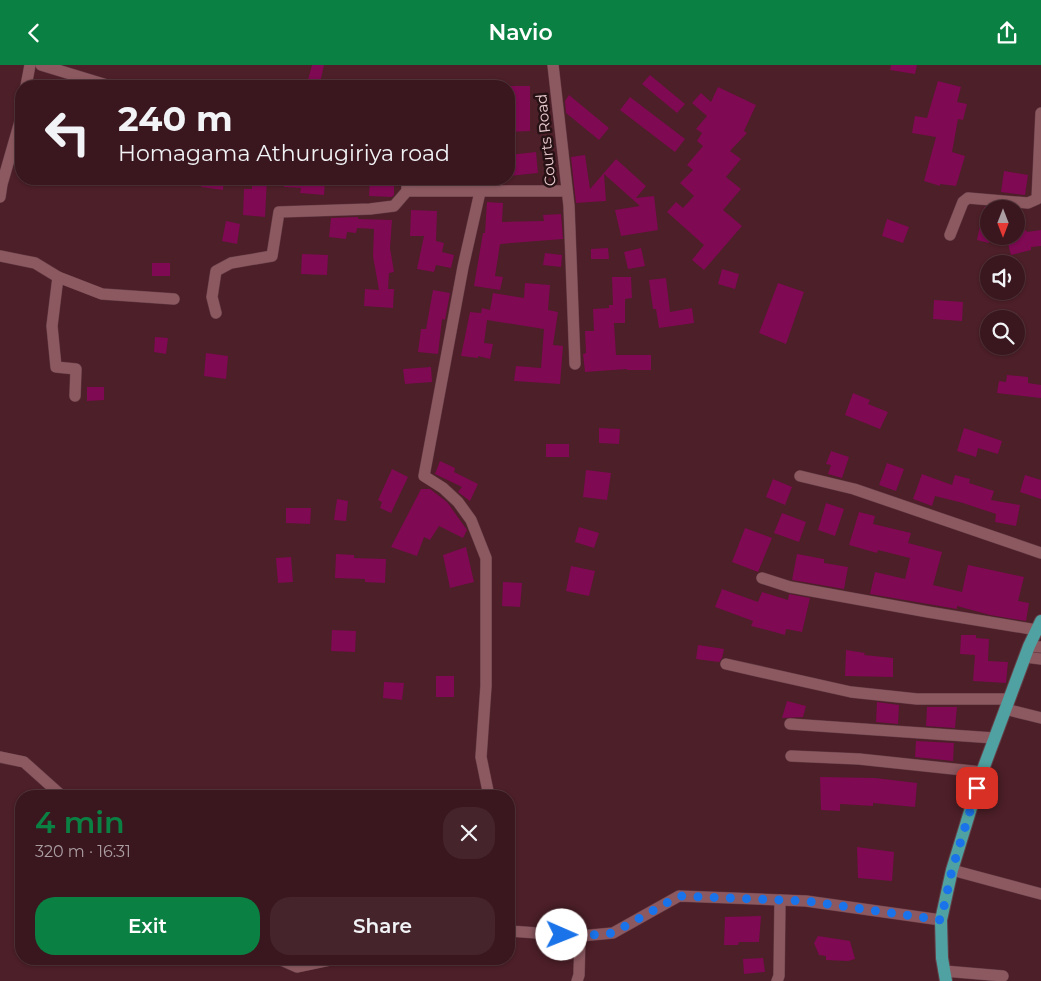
<!DOCTYPE html>
<html lang="en">
<head>
<meta charset="utf-8">
<style>
	:root { --surface:#3a171e; --page:#45242b; --text:#f1f3f6; --muted:#ab9fa4; --line:#54363c; --accent:#0b8043 }
	body { margin:0; font-family:Montserrat,sans-serif; background:var(--page); color:var(--text); height:100vh; display:flex; flex-direction:column; font-size:19px; white-space:nowrap }
	* { box-sizing:border-box; margin:0 }
	p { font-size:16px; color:var(--muted) }
	.icon { flex:none; width:28px; height:28px; fill:none; stroke:currentColor; stroke-width:2; stroke-linecap:round; stroke-linejoin:round }
	.map { position:relative; flex:1; overflow:hidden }
	.side { position:absolute; left:15px; top:725px; width:500px; height:175px; display:flex; flex-direction:column; background:var(--surface); border-radius:20px; box-shadow:0 1px 4px #0004,0 0 0 1px var(--line) }
	.side>* { flex:none }
	.hud { position:absolute; left:15px; top:15px; width:500px; height:105px; border-radius:20px; box-shadow:0 1px 4px #0004,0 0 0 1px var(--line); background:#3a171e; color:var(--text); overflow:hidden }
	.needle { width:32px; rotate:180deg }
	.fabs { position:absolute; left:980px; top:135px; display:grid; gap:10px }
	.fabs a { display:grid; place-items:center; width:45px; height:45px; border-radius:50%; background:var(--surface); box-shadow:0 1px 4px #0004,0 0 0 1px var(--line); font-size:25px }
	.pin { position:absolute; display:grid; place-items:center; width:42px; height:42px; color:#fff; margin:-21px; border-radius:10px; box-shadow:0 2px 8px #0006 }
	.me { position:absolute; width:55px; margin:-28px; rotate:91deg; stroke-linejoin:round; filter:drop-shadow(0 0 4px #0008) }
	.turn { display:flex; align-items:center; gap:18px; height:105px; padding:0 20px; font-size:22px }
	.turn .icon { width:65px; height:65px; stroke-width:2.5 }
	.turn b { display:block; font-size:35px; line-height:42px }
	.round { display:grid; place-items:center; flex:none; width:52px; height:52px; border-radius:20px; background:var(--page) }
	.headline { display:flex; align-items:center; justify-content:space-between; height:85px; padding:0 20px }
	h1 { font-size:30px; font-weight:600; line-height:38px; color:var(--accent) }
	.action { display:flex; gap:10px; margin-top:auto; padding:10px 20px }
	.action a { flex:1; height:58px; border-radius:20px; background:var(--accent); color:#fff; font-size:20px; font-weight:600; line-height:58px; text-align:center }
	.action a+a { background:var(--page); color:var(--text) }
	header { display:flex; justify-content:space-between; align-items:center; height:65px; padding:0 20px; background:var(--accent); color:#fff; font-size:22px; font-weight:600 }
	.map>svg:first-child { display:block }
	.building { fill:#7f0953 }
	.lines { fill:none; stroke-linecap:round; stroke-linejoin:round }
	.minor-casing { stroke:#653e47; stroke-width:12 }
	.major-casing { stroke:#653e47; stroke-width:14 }
	.minor { stroke:#8d5961; stroke-width:11 }
	.major { stroke:#4fa2a1; stroke-width:12 }
	.route { stroke:#1a73e8; stroke-width:9; stroke-dasharray:0 16.2 }
	.labels { text-anchor:middle; stroke-width:5; stroke-linejoin:round; paint-order:stroke }
	.street-label { font-size:15px; fill:#ecced1; stroke:#261115 }
</style>
</head>
<body>
<header><svg class="icon" aria-label="back" viewBox="0 0 24 24"><path d="M15 5l-7 7 7 7"/></svg>Navio<svg class="icon" aria-label="share" viewBox="0 0 24 24"><path d="M12 15V3M7 8l5-5 5 5M5 13v7h14v-7"/></svg></header>
<div class="map">
<svg width="1041" height="916" viewBox="0 0 1041 916">
	<rect width="100%" height="100%" fill="#4d1f28"/>
	<g class="building">
		<path d="M312,0H324L320,18L308,15Z"/>
		<path d="M891,0H917L915,9L890,5Z"/>
		<path d="M650,10L685,39L677,48L642,19Z"/>
		<path d="M938,16L961,22L957,37L967,39L963,55L958,54L952,87L965,91L956,121L940,119V121L924,116L936,72L912,68L915,51L927,53Z"/>
		<path d="M509,21H530V66L509,67Z"/>
		<path d="M718,22L756,40L744,66L747,68L730,86L741,94L726,112L741,124L723,145L742,161L704,205L692,195L704,180L667,147L676,137L683,143L694,131L680,118L693,105L687,100L703,81L697,76L702,68L696,64L707,51L692,38L701,28L711,37Z"/>
		<path d="M569,30L609,63L599,75L566,48L565,36Z"/>
		<path d="M630,32L685,74L675,87L620,45Z"/>
		<path d="M536,87L538,108L509,111V90Z"/>
		<path d="M585,90L590,124L616,94L646,121L636,133L654,131L658,165L621,171L615,145L640,141L604,109L606,136L576,138L571,92Z"/>
		<path d="M1004,106L1028,110L1025,130L1001,127Z"/>
		<path d="M202,114H224L223,125L201,122Z"/>
		<path d="M252,114H267L265,152L243,150L244,124H252Z"/>
		<path d="M284,114H325L324,130L300,128L301,123L284,122Z"/>
		<path d="M370,114H394V130L392,132L369,131Z"/>
		<path d="M487,137L503,138L502,157L544,156L543,150L561,149L563,174L500,179L495,211L503,212L500,225L474,221L483,168H485Z"/>
		<path d="M984,142H989V178L977,175Z"/>
		<path d="M411,145L437,146L436,176L444,178L442,187L454,190L451,203L436,200L434,207L417,204L424,171H410Z"/>
		<path d="M358,152V154L392,155L390,183L394,207L389,208L388,224H394L393,243L364,241L365,224L379,225L373,191L374,164L357,163L356,168L347,167L346,174L329,172L331,153Z"/>
		<path d="M887,154L909,162L903,178L882,171Z"/>
		<path d="M226,156L240,159L237,179L222,176Z"/>
		<path d="M1026,165L1027,167L1041,165V181L1031,182V185L1011,190L1006,171H1016V168Z"/>
		<path d="M608,183L609,194H591V184Z"/>
		<path d="M641,183L645,201L628,204L624,187Z"/>
		<path d="M545,188L562,190L561,202L543,200Z"/>
		<path d="M302,189L328,190L327,210L301,209Z"/>
		<rect x="152" y="198" width="18" height="13"/>
		<path d="M722,204L739,209L735,224L718,219Z"/>
		<path d="M612,212H631L632,233L625,234V258H614L616,290H651V305H627V304L585,307L583,289L586,288L585,266H594L593,244L609,243V240H613Z"/>
		<path d="M666,213L670,247L692,243L694,258L659,263L656,244H653L649,215Z"/>
		<path d="M525,218L550,220L548,245L558,247L553,280L563,281L560,319L514,316L516,301L541,303L544,264L487,255L484,278L493,279L490,294L478,291V293L461,291L470,247L481,248L482,243L490,245L493,228L524,233Z"/>
		<path d="M778,218L804,227L786,279L759,268Z"/>
		<path d="M433,225L450,228L445,255L442,254L438,289L418,287L421,264H426Z"/>
		<path d="M934,235L963,237L962,256L933,254Z"/>
		<path d="M155,272L168,273L166,289L154,287Z"/>
		<path d="M206,288L228,291L226,314L204,311Z"/>
		<path d="M431,302L432,317L405,319L403,304Z"/>
		<path d="M1007,310L1028,312V318L1041,320V333L997,328L999,316L1006,317Z"/>
		<path d="M87,322H104V335L87,336Z"/>
		<path d="M853,328L870,335L868,339L888,347L880,364L845,350Z"/>
		<path d="M599,363L620,364L619,379L599,378Z"/>
		<path d="M964,363L1002,376L998,389L978,383L976,392L957,386Z"/>
		<rect x="546" y="379" width="23" height="13"/>
		<path d="M831,386L849,392L842,413L828,409L831,400L826,399Z"/>
		<path d="M440,396L455,403L454,407L478,419L470,436L458,427L462,422L435,409Z"/>
		<path d="M887,398L904,404L896,426L879,420Z"/>
		<path d="M392,404L408,412L391,448L380,443L382,437L378,435Z"/>
		<path d="M586,405L611,408L607,435L583,432Z"/>
		<path d="M922,409L952,420L955,410L970,414L969,418L994,426L991,435L1020,440L1016,461L995,457L996,449L963,438L935,431L932,441L913,434Z"/>
		<path d="M1025,410L1041,415V434L1020,427Z"/>
		<path d="M773,414L792,422L785,440L766,432Z"/>
		<path d="M421,424H430L447,437L467,465L463,473L439,461L430,475L424,472L417,491L391,482Z"/>
		<path d="M337,434L348,436L346,456L334,455Z"/>
		<path d="M826,438L844,444L835,471L818,465Z"/>
		<path d="M286,443H311L310,459L286,458Z"/>
		<path d="M859,447L875,451L873,459L911,468L908,478L942,487L933,520L962,527L968,500L1024,512L1018,536L1029,538L1026,556L990,550L957,541V544L870,529L875,507L905,514L910,493L878,485L877,488L849,480Z"/>
		<path d="M782,448L806,457L799,477L774,468Z"/>
		<path d="M579,462L599,468L594,483L575,477Z"/>
		<path d="M745,463L772,473L758,507L732,497Z"/>
		<path d="M466,482L474,517L450,523L443,490Z"/>
		<path d="M336,489L354,490V493L386,494L385,518L365,517V514L335,513Z"/>
		<path d="M797,489L824,494V498L848,502L844,524L792,515Z"/>
		<path d="M291,492L293,517L278,518L276,493Z"/>
		<path d="M571,501L595,506L589,531L566,526Z"/>
		<path d="M503,517L522,518L520,542L502,541Z"/>
		<path d="M722,524L758,537L762,527L788,535L789,529L810,533L802,567L786,564L785,570L767,565L751,561L753,556L715,542Z"/>
		<path d="M332,565L356,566L355,587L331,586Z"/>
		<path d="M961,570H976V573L989,574L988,596L1008,597L1006,618L973,616L975,590L960,589Z"/>
		<path d="M698,580L724,584L722,593L719,597L696,594Z"/>
		<path d="M846,585L865,588L864,590L893,593V612L845,611Z"/>
		<rect x="436" y="611" width="18" height="21"/>
		<path d="M384,617L404,618L402,635L383,633Z"/>
		<path d="M787,636L806,641L803,652L782,653Z"/>
		<path d="M877,637L899,640L898,659L876,657Z"/>
		<path d="M927,642H957L955,663L926,661Z"/>
		<path d="M916,676L954,678L953,696L915,692Z"/>
		<path d="M820,712L875,713L917,718L915,742L873,738V741L840,739V746L821,745Z"/>
		<path d="M857,782L894,787L892,816L858,813Z"/>
		<path d="M761,851L759,877H739L738,880H724L725,852Z"/>
		<path d="M818,871L850,876L855,894L848,896L826,895V891L819,890L814,878Z"/>
		<path d="M763,893L765,907L744,909L743,894Z"/>
	</g>
	<g class="lines">
		<defs>
			<g id="minor">
				<path d="M41,0L110,21"/>
				<path d="M553,0L569,141L575,299"/>
				<path d="M26,21L30,0"/>
				<path d="M407,114V126H567"/>
				<path d="M480,127L463,202L424,411L443,423L458,437L471,455L486,493V621L481,692L489,731"/>
				<path d="M0,132L2,119L21,53"/>
				<path d="M950,170L963,137L968,133L1028,138L1037,134L1041,48"/>
				<path d="M0,191L35,198L58,212L102,229L174,234"/>
				<path d="M58,212L52,261L56,302L76,304L75,331"/>
				<path d="M216,248L212,232L216,206L231,198L272,191L279,147L370,144L394,141L407,126"/>
				<path d="M800,411L854,424L1041,488"/>
				<path d="M762,513L790,522L928,547L1037,565"/>
				<path d="M1029,581L1041,582"/>
				<path d="M1025,592L1041,594"/>
				<path d="M726,599L851,627L917,634H1009"/>
				<path d="M1005,644L1041,653"/>
				<path d="M790,659L994,673"/>
				<path d="M791,691L859,694L982,707"/>
				<path d="M0,692L24,697L62,731"/>
				<path d="M952,805L1041,829"/>
				<path d="M509,866L580,871L613,868L679,831L806,836L941,855"/>
				<path d="M279,894L297,902L335,894"/>
				<path d="M944,906L1003,911"/>
				<path d="M577,916L579,910L580,871"/>
				<path d="M777,916L779,911L780,835"/>
			</g>
			<path id="major" d="M946,916L942,893L941,855L952,805L982,707L1029,581L1041,556"/>
		</defs>
		<use href="#minor" class="minor-casing"/>
		<use href="#major" class="major-casing"/>
		<use href="#minor" class="minor"/>
		<use href="#major" class="major"/>
	</g>
	<g class="lines">
		<path class="route" d="M562,870L580,871L613,868L679,831L806,836L941,855L952,805L977,723"/>
	</g>
	<g class="labels">
		<g class="street-label">
			<text transform="translate(546 75) rotate(-96)" y="5">Courts Road</text>
		</g>
	</g>
</svg>
<div class="fabs">
<a><svg class="needle" viewBox="-14 -14 28 28"><path d="M0-13l5 13h-10z" fill="#e53935"/><path d="M0 13l5-13h-10z" fill="#ab9fa4"/></svg></a>
<a><svg class="icon" aria-label="sound" viewBox="0 0 24 24"><path d="M4 9h4l5-4v14l-5-4H4zM17 9q2 3 0 6"/></svg></a>
<a><svg class="icon" aria-label="search" viewBox="0 0 24 24"><circle cx="10" cy="10" r="6"/><path d="M15 15l6 6"/></svg></a>
</div>
<div class="pin" style="left:977px;top:723px;background:#d93025"><svg class="icon" aria-label="arrive" viewBox="0 0 24 24"><path d="M6 21V4h12l-3 4 3 4H6"/></svg></div>
<svg class="me" style="left:562px;top:870px" viewBox="-20 -20 40 40"><circle r="19" fill="#fff"/><path d="M0-13L10 11 0 6-10 11z" fill="#1a73e8"/></svg>
<div class="hud">
<div class="turn"><svg class="icon" aria-label="left" viewBox="0 0 24 24"><path d="M17 20v-9H6M10 6l-5 5 5 5"/></svg><div><b>240 m</b>Homagama Athurugiriya road</div></div>
</div>
<section class="side">
<div class="headline"><div><h1>4 min</h1><p>320 m · 16:31</p></div><a class="round"><svg class="icon" aria-label="close" viewBox="0 0 24 24"><path d="M6 6l12 12M18 6L6 18"/></svg></a></div>
<div class="action"><a>Exit</a><a>Share</a></div>
</section>
</div>
</body>
</html>
